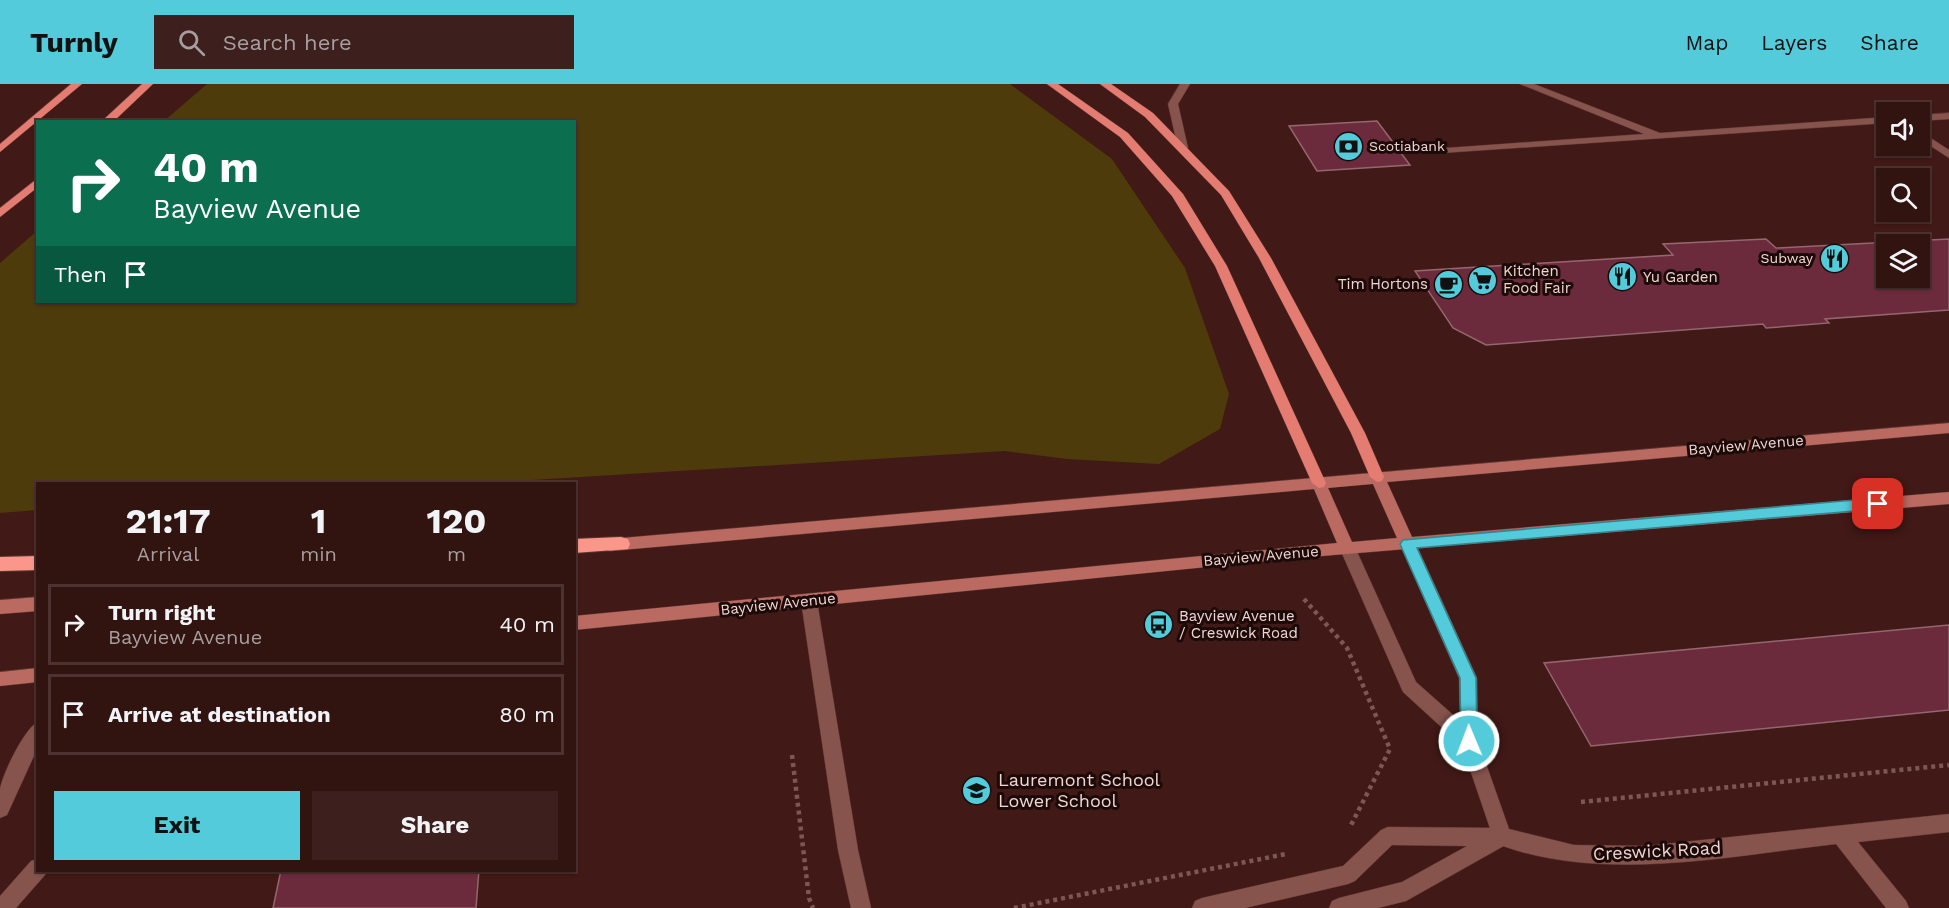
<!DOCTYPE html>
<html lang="en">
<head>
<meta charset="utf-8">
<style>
	:root { --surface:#311310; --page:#3d201e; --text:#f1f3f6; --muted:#a89e9f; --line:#4c3230; --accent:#53cbda }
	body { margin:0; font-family:"Work Sans",sans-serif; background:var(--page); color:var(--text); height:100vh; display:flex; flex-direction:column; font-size:22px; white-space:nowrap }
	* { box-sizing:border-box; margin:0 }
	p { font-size:20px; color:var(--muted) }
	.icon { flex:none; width:33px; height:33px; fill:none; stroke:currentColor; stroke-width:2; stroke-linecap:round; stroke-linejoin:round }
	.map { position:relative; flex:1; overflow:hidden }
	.details { position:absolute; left:36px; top:398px; width:540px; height:390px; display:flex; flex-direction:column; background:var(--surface); border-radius:0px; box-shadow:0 2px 4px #0004,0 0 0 2px var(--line) }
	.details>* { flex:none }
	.guide { position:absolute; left:36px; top:36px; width:540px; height:183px; border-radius:0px; box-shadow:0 2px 4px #0004,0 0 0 2px var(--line); background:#0b6e4f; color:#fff; overflow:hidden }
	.fabs { position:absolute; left:1876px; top:18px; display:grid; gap:12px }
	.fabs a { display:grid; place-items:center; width:54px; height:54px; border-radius:0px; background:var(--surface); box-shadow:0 2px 4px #0004,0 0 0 2px var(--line); font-size:30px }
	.pin { position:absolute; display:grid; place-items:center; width:51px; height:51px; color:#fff; margin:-26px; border-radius:12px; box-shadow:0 3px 9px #0006 }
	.me { position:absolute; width:66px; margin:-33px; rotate:359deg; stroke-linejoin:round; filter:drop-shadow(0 0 4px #0008) }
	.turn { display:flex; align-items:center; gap:21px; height:126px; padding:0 18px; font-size:27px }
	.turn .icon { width:78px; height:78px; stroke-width:2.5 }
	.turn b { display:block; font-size:42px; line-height:51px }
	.then { display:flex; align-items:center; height:57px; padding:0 18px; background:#0003; gap:12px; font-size:22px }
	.eta { display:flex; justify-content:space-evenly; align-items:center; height:102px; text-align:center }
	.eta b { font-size:36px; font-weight:700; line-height:42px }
	.button { display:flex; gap:12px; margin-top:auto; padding:12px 18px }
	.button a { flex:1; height:69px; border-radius:0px; background:var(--accent); color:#111; font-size:24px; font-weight:700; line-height:69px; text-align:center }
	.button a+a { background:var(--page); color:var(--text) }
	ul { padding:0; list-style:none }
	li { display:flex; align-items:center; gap:18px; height:81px; margin:0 12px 9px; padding:0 6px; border:3px solid var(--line); border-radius:0px }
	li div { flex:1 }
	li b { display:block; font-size:22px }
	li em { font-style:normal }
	header { display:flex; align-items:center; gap:36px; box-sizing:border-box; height:84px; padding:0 30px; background:var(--accent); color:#111 }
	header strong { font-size:28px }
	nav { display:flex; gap:33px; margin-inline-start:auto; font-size:21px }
	.search { width:420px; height:54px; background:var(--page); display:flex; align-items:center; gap:15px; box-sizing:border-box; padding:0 21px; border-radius:0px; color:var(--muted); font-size:22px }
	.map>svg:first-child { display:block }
	.green { fill:#4d3b0b }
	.building { fill:#6c2b3c; stroke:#95666f; stroke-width:1.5; fill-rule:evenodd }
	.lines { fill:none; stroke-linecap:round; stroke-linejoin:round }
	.lane-casing { stroke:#5d3734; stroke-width:1 }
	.street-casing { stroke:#5d3734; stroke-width:1 }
	.secondary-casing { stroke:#5d3734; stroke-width:1 }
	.primary-casing { stroke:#5d3734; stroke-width:1 }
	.highway-casing { stroke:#5d3734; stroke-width:2 }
	.path { stroke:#7c5855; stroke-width:4.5; stroke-dasharray:4 4; stroke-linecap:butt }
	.lane { fill:#86534d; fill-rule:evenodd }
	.street { fill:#86534d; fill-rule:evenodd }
	.secondary { fill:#bb6a62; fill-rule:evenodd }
	.primary { fill:#e47c72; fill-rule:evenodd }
	.highway { fill:#fb968b; fill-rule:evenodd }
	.route { fill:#53cbda; stroke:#36848e; stroke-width:1.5 }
	.labels { text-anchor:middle; stroke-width:6; stroke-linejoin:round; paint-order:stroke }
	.far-poi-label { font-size:14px; fill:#f0d5d1; stroke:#1c0a09; text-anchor:start }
	.poi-label { font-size:15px; fill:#f0d5d1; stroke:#1c0a09; text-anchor:start }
	.street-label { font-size:15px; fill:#f0d5d1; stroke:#1c0a09 }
	.near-poi-label { font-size:18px; fill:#f0d5d1; stroke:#1c0a09; text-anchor:start }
	.near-street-label { font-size:18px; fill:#f0d5d1; stroke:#1c0a09 }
</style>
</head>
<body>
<header>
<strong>Turnly</strong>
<div class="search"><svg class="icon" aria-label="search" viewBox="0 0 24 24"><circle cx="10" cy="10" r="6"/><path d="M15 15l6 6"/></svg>Search here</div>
<nav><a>Map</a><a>Layers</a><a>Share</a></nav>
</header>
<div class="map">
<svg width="1949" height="824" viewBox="0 0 1949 824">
	<rect width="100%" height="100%" fill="#411916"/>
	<path class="green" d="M207,0H1010L1112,75L1185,184L1229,310L1220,345L1159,380L1067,375L1005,367L485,399H38L37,426L0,429V179L37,147L38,218H574V38L164,37Z"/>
	<g class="building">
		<path d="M1377,37L1410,81L1317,87L1289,42Z"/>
		<path d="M1766,155L1776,164L1949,155V226L1825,235L1829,239L1766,244L1763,240L1486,261L1453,244L1415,187L1673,171L1663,160ZM1887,160H1920V194H1887Z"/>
		<path d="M1949,541V626L1591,662L1544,579Z"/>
		<path d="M281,786H479L476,824H273Z"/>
	</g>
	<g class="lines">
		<defs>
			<g id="lane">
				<path d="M1180,0H1190L1178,20L1188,64L1183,67L1178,64L1168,20Z"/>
				<path d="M1520,0H1534L1660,49L1887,33V39L1442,69L1441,67L1446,64L1644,50Z"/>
				<path d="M1949,29V35L1920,37V31Z"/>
				<path d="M1920,47L1949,66V74L1920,55Z"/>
				<path d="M809,510L815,512L817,517L858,766L871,824H851L838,766L801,517L803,512Z"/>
				<path d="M38,638V663L7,731L0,734C0,725 0,714 0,705C2,691 25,643 38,638Z"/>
				<path d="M1388,743L1502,744L1509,747L1512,753L1509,759L1406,817L1378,824H1329L1332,817L1339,814L1402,798L1467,762L1392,761L1355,797L1348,800L1245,824H1192L1195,817L1202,814L1343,782L1381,746Z"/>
				<path d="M38,775V786H47L45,791L16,824H0V812L31,777Z"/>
			</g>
			<path id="street" d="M1408,454L1414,456L1416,460L1477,594L1478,657L1509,745L1574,761L1646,762L1949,730V748L1858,758L1906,817L1909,824H1886L1836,760C1729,772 1598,800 1495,759L1462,662L1403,608L1340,465L1342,461H1354L1416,598L1460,637L1459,594L1400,460L1402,456Z"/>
			<g id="secondary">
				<path d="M1949,339V349L1387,398L1412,453L1949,408V420L1286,475L574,546V532L1337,459L1314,405L610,467L604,465L602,461L604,457L610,455ZM1373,400L1397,454L1352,458L1328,404Z"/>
				<path d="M38,513V527L0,530V516Z"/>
				<path d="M38,584V598L0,602V588Z"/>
			</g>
			<g id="primary">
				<path d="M71,0H82L0,68V60Z"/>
				<path d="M142,0H153L113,38H101Z"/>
				<path d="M1047,0H1058L1128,49L1183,110L1227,182L1326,399L1324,403L1319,404L1312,399L1215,182L1172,112L1120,53Z"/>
				<path d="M1100,0H1111L1153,29L1229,107L1271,174L1365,349L1384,393L1382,397L1377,398L1370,393L1351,349L1259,174L1221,111L1145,33Z"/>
				<path d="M38,94V103L0,133V124Z"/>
			</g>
			<g id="highway">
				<path d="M621,453L628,455L630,460L628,465L574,469V455Z"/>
				<path d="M38,472V486L0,487V473Z"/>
			</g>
		</defs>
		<use href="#lane" class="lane-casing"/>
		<use href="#street" class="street-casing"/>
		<use href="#secondary" class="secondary-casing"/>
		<use href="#primary" class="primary-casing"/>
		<use href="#highway" class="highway-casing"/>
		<g class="path">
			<path d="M1304,515L1347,564L1390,665L1350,743"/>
			<path d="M792,671L809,814L813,824"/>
			<path d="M1581,718L1949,681"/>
			<path d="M1014,824L1286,770"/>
		</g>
		<use href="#lane" class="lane"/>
		<use href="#street" class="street"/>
		<use href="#secondary" class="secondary"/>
		<use href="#primary" class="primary"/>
		<use href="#highway" class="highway"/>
	</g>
	<path class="route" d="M1878,414L1885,420L1878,425L1417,464L1476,594L1477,657L1475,662L1469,664L1463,662L1461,657L1460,594L1400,460L1403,456Z"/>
	<defs>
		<symbol id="bank-disc" viewBox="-11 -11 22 22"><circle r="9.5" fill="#53cbda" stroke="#1c0a09"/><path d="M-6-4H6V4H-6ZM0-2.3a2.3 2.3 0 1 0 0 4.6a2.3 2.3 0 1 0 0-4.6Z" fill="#111"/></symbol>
		<symbol id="restaurant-disc" viewBox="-11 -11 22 22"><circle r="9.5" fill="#53cbda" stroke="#1c0a09"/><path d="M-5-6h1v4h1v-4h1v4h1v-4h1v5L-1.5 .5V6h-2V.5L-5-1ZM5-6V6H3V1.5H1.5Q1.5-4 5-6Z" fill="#111"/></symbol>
		<symbol id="supermarket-disc" viewBox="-11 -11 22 22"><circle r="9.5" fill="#53cbda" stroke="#1c0a09"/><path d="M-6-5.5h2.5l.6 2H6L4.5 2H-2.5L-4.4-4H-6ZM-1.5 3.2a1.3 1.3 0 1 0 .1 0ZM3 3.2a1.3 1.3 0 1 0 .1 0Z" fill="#111"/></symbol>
		<symbol id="cafe-disc" viewBox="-11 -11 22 22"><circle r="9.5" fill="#53cbda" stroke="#1c0a09"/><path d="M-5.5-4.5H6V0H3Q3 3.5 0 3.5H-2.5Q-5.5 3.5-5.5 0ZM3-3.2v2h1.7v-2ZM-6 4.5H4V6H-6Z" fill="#111"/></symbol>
		<symbol id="bus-disc" viewBox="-11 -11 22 22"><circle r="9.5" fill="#53cbda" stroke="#1c0a09"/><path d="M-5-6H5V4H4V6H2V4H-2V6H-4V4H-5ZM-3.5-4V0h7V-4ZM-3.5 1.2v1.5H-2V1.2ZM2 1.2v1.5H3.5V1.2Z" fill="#111"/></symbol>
		<symbol id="school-disc" viewBox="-11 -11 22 22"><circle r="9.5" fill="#53cbda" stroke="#1c0a09"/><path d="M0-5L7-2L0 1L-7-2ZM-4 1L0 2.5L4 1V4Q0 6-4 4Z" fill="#111"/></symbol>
	</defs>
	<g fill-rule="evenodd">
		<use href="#bank-disc" x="1332" y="46" width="33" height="33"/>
		<use href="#restaurant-disc" x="1818" y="158" width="33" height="33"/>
		<use href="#restaurant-disc" x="1606" y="176" width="33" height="33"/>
		<use href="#supermarket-disc" x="1466" y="180" width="33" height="33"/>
		<use href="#cafe-disc" x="1432" y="184" width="33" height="33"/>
		<use href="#bus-disc" x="1142" y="524" width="33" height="33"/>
		<use href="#school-disc" x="960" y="690" width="33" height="33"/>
	</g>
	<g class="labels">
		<g class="far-poi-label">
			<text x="1369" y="67">Scotiabank</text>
			<text x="1813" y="179" text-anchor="end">Subway</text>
		</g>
		<g class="poi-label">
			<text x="1503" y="192">Kitchen<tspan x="1503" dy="17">Food Fair</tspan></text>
			<text x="1643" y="198">Yu Garden</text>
			<text x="1428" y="205" text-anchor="end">Tim Hortons</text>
			<text x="1179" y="537">Bayview Avenue<tspan x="1179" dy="17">/ Creswick Road</tspan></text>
		</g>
		<g class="street-label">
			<text transform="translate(1746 361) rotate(-5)" y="5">Bayview Avenue</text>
			<text transform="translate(1261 472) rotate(-5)" y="5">Bayview Avenue</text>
			<text transform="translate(778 520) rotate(-6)" y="5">Bayview Avenue</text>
		</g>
		<g class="near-poi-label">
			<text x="998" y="702">Lauremont School<tspan x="998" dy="21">Lower School</tspan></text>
		</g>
		<g class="near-street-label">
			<text transform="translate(1657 767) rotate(-3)" y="6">Creswick Road</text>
		</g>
	</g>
</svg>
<div class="fabs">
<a><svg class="icon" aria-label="sound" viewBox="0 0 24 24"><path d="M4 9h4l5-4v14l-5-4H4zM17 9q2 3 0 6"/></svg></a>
<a><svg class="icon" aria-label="search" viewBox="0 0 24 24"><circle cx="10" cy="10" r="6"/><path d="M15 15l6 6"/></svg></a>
<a><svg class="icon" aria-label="layers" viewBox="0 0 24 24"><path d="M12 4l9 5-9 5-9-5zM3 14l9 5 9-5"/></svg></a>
</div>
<div class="pin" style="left:1878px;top:420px;background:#d93025"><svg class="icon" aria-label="arrive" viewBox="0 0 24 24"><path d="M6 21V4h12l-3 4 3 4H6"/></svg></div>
<svg class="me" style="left:1469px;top:657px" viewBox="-20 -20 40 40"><circle r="17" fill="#53cbda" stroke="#fff" stroke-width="3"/><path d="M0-11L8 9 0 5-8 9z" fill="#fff"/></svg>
<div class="guide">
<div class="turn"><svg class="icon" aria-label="right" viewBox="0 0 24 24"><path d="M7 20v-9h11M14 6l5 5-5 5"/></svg><div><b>40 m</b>Bayview Avenue</div></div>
<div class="then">Then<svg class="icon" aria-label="arrive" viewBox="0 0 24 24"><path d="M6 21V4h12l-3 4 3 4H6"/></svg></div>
</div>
<section class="details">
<div class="eta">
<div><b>21:17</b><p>Arrival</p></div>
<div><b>1</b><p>min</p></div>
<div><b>120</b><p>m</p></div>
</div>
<ul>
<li><svg class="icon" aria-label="right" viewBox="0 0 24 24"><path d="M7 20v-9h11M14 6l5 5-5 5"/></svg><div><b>Turn right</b><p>Bayview Avenue</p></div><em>40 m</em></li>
<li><svg class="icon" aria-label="arrive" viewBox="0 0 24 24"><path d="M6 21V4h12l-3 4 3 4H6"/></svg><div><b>Arrive at destination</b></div><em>80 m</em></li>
</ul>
<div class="button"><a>Exit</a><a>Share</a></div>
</section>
</div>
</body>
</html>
